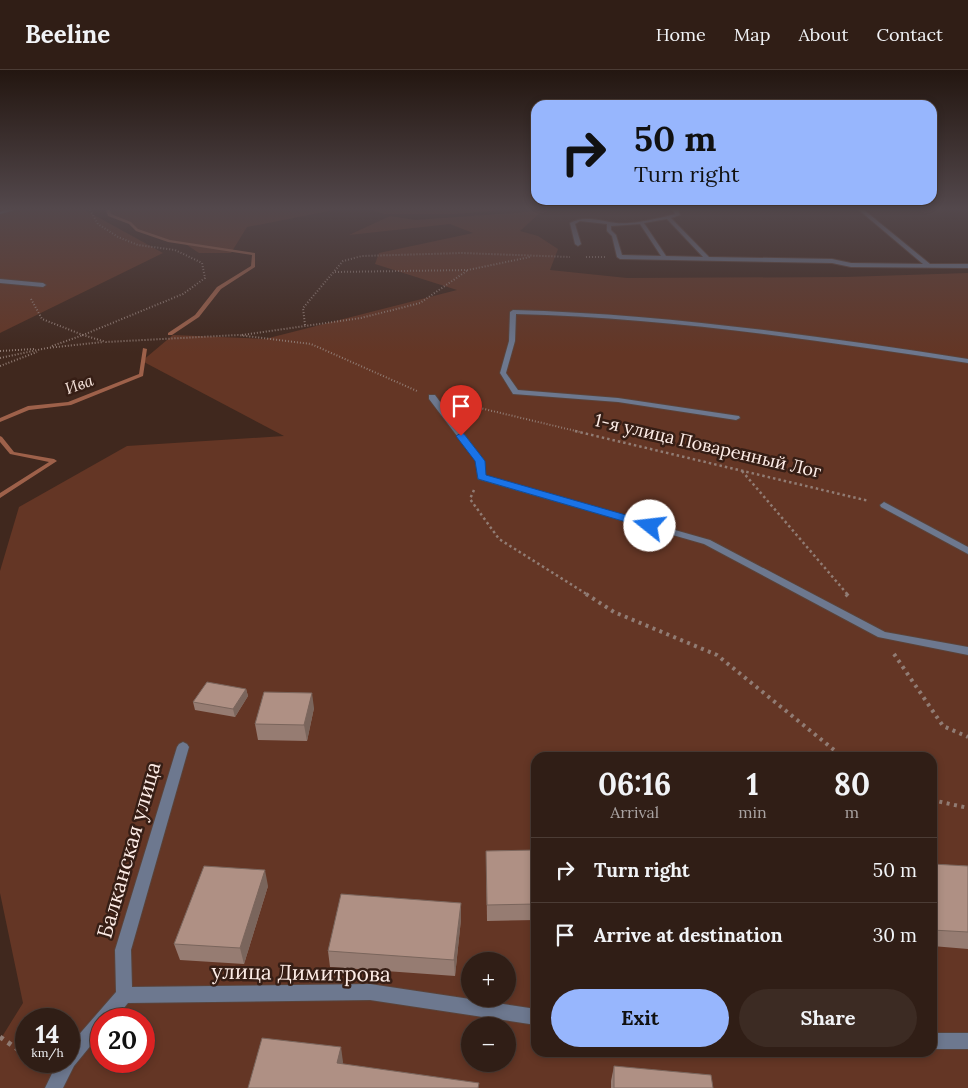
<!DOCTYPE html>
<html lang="en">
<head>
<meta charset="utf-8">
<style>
	:root { --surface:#301e16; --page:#3c2b23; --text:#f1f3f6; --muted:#a8a2a1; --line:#4b3c35; --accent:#97b6fd }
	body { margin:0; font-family:Lora,serif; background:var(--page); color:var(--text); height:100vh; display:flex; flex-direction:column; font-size:19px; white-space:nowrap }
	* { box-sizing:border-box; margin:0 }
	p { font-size:16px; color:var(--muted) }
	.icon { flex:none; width:28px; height:28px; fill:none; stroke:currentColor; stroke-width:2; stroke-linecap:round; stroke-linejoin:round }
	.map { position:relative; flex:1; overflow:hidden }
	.details { position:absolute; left:531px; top:682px; width:406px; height:305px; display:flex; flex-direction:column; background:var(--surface); border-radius:15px; box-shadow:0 2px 8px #0003,0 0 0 1px var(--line) }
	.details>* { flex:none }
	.hud { position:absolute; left:531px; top:30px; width:406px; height:105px; border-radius:15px; box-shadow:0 2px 8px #0003,0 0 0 1px var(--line); background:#97b6fd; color:#111; overflow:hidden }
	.controls { position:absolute; left:461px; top:882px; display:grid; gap:10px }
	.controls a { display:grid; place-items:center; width:55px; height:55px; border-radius:50%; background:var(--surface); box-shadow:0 2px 8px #0003,0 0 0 1px var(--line); font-size:25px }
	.speed { position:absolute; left:15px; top:938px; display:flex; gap:10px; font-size:25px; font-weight:700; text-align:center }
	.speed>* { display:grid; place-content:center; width:65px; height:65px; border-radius:50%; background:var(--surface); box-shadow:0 2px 8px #0003,0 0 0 1px var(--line); line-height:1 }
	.speed small { font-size:12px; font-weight:400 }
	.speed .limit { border:8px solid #d22; background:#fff; color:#111 }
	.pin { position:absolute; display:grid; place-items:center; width:42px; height:42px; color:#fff; margin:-51px -21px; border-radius:50% 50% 50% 0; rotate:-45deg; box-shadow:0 0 5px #0007 }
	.pin .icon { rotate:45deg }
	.me { position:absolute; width:55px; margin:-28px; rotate:286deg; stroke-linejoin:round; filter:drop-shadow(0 0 4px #0008) }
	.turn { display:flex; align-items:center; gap:18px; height:105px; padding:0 20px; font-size:22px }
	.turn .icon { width:65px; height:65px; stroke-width:2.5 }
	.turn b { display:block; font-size:35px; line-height:42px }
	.eta { display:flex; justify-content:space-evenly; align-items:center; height:85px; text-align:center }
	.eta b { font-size:30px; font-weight:700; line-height:35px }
	.button { display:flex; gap:10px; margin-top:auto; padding:10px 20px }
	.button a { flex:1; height:58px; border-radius:30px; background:var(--accent); color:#111; font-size:20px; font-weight:700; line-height:58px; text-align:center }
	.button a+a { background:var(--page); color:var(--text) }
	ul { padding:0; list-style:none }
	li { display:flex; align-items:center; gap:15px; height:65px; padding:0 20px; border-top:1px solid var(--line) }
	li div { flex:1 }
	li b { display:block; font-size:19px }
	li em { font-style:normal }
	header { display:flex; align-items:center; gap:30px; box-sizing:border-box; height:70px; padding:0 25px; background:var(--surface); border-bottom:1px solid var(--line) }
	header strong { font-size:24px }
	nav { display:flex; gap:28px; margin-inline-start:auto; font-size:18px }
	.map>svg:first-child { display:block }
	.green { fill:#643625; fill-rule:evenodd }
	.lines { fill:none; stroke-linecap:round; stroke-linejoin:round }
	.stream { fill:#9e614a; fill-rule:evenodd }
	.lane-casing { stroke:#5a433a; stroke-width:2 }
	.street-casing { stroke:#5a433a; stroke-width:2 }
	.path-far3 { stroke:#917c74; stroke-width:2; stroke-dasharray:1 2; stroke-linecap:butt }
	.path-far2 { stroke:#917c74; stroke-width:2.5; stroke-dasharray:2.5 3; stroke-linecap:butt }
	.path-far1 { stroke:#917c74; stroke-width:4; stroke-dasharray:3 4.5; stroke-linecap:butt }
	.path { stroke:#917c74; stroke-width:5; stroke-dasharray:4 5.5; stroke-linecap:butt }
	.lane { fill:#6d788f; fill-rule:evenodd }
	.street { fill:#6d788f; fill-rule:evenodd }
	.wall { fill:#967c72 }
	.shaded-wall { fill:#7a655c }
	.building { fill:#af9084; stroke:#7a655c }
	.route { fill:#1a73e8; stroke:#114b97 }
	.labels { text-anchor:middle; stroke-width:5; stroke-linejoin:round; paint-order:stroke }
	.far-water-label { font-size:16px; font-style:italic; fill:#f3e0d8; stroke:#361e15 }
	.street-label { font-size:18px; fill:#fdece6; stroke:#361e15 }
	.near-street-label { font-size:21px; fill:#fdece6; stroke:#361e15 }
</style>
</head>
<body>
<header>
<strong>Beeline</strong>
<nav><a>Home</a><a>Map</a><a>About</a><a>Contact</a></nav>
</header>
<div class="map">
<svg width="968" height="1018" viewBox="0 0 968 1018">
	<rect width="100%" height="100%" fill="#40281e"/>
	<g class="green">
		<path d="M0,140H85L163,183L0,263Z"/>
		<path d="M108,140H334L247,157L231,183H199L184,173L169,171L137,160L130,153L109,145Z"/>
		<path d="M373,140H500L456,144H384Z"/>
		<path d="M542,141L520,161L538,166L558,179L550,200L627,208L845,207L968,203V1018H0V970L23,933L0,823V501L19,437L127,376L284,366L142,291L173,265L265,269L457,220L375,194L379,183L473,163L450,154L349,165L390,146L415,150ZM536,688H932V982H536ZM470,891H508V929H470ZM26,949H69V991H26ZM101,949H144V991H101ZM470,956H508V994H470Z"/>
	</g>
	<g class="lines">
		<g class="stream">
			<path d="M106,140H110L111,144L131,152L138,159L170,170L255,183V197L221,219L199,247L172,265H168V263L195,245L217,217L251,196L252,185L168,172L136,161L129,154L108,146Z"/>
			<path d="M143,278L147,279L143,306L71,335L29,340L0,352V348L28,336L68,332L139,304Z"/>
			<path d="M0,366L2,367L14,382L54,389L57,391L0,428V423L49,392L10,384L0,372Z"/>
		</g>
		<defs>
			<g id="lane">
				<path d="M673,140H678L680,145L671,148L709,187L832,189L851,193L923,194L859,140H864L930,194H968V198L851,197L832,193L620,189L617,187L612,166L607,161V154L580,151L575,154L581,174L578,176L575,174L570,153C583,145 602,151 616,153C631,155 661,148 675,144ZM667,149L703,187L666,186L644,153ZM640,154L661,186L622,185L616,165L611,160V156Z"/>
				<path d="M513,240C666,244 817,266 968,289V293C818,270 668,248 516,244L515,271L506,303L518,320L618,328L739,346L740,348L736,350L618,332L513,324L500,303L509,271L510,242Z"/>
				<path d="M429,325H435L484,391L485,406L710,470L885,562L968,577V585L878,567L704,474L478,409L476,391L429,329Z"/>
			</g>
			<g id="street">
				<path d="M5,140H14L0,144V142Z"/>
				<path d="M0,209L43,213L46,215L43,217L0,213Z"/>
				<path d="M884,432L968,477V484L881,437L880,435Z"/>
				<path d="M183,672L187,674L189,677L131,880L132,917L370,914L536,939V955L370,930L128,933L115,949H101V963L74,996L63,1018H45L58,991H69V976L116,922L115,880L177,677L179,674Z"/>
				<rect x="932" y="963" width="36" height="16"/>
			</g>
		</defs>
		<use href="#lane" class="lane-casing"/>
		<use href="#street" class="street-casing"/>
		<g class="path-far3">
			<path d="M90,140L98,154L118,167L138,175L175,180L202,193L205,208L183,224L83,265L106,272L238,265L311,274L417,321"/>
			<path d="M586,187H605"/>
			<path d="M335,202L468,200L530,187"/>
			<path d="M31,229L42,249L83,265"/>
			<path d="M305,255L303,238L343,191L362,186L462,183L570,187"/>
			<path d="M242,265L361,248L420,233L468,200"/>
			<path d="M52,276L83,265"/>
			<path d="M0,281L34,279"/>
			<path d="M0,288L47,278L103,272"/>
			<path d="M0,296L37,282"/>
			<path d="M459,333L580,362"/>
		</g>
		<g class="path-far2">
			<path d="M575,361L869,431"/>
			<path d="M742,401L848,525"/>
			<path d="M474,420L470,429L499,469L588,525"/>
		</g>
		<g class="path-far1">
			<path d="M586,524L614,542L717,585L844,688"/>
			<path d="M846,524L848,526"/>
			<path d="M894,584L943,656L968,667"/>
			<path d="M932,730L968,738"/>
		</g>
		<path class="path" d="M0,967L26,985"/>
		<use href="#lane" class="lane"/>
		<use href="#street" class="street"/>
	</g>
	<g class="wall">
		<path d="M246,619L248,626L235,647L195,640L193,632Z"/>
		<path d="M314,638L307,671L258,670L255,654Z"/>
		<path d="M536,780V850L487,851L486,781Z"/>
		<path d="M932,794L968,796V879L932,876Z"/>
		<path d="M268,816L244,894L180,890L174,874Z"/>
		<path d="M461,833V849L455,906L330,897L328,881Z"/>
		<path d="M614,996L713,1018H611V1011Z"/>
	</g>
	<g class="shaded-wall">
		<path d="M246,619L248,626L235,647L233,639Z"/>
		<path d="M312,623L314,638L307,671L304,655Z"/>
		<path d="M265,800L268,816L244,894L240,878Z"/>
		<path d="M461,833V849L455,906L454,890Z"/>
		<path d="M341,977L343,992L340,1009L337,993Z"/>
	</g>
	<g class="building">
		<path d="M207,612L246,619L233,639L193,632Z"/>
		<path d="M264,622L312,623L304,655L255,654Z"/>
		<path d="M536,780V834L487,835L486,781Z"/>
		<path d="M932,794L968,796V862L932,860Z"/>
		<path d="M204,796L265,800L240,878L174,874Z"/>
		<path d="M341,824L461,833L454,890L328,881Z"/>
		<path d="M262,968L341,977L337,993L479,1013L478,1018H248Z"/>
		<path d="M614,996L711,1005L713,1018H614Z"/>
	</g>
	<linearGradient id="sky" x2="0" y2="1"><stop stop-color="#231610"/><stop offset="0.49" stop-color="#53484c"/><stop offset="1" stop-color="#53484c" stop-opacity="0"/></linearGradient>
	<rect width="968" height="283" fill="url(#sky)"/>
	<path class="route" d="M461,363L464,364L485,391L486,405L654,453L656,456L654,458H647L478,409L475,391L456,366Z"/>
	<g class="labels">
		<g class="far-water-label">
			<text transform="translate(79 314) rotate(-20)" y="6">Ива</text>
		</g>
		<g class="street-label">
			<text transform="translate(708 376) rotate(13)" y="6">1-я улица Поваренный Лог</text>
		</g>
		<g class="near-street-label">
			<text transform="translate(129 780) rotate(-74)" y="7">Балканская улица</text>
			<text transform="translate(301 903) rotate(1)" y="7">улица Димитрова</text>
		</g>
	</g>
</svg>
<div class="controls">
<a>+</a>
<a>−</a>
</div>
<div class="speed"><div>14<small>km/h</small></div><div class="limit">20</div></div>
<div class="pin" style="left:461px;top:366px;background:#d93025"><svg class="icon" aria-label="arrive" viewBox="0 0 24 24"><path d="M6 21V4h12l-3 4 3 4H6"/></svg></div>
<svg class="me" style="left:650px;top:456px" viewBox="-20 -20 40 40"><circle r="19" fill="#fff"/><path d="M0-13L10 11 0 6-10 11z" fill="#1a73e8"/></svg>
<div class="hud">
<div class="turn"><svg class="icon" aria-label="right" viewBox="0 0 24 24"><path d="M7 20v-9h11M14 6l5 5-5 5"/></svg><div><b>50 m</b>Turn right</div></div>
</div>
<section class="details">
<div class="eta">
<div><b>06:16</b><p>Arrival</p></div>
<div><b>1</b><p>min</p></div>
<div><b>80</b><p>m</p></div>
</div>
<ul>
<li><svg class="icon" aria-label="right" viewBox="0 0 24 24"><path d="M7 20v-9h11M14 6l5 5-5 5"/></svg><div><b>Turn right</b></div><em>50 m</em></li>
<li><svg class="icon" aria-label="arrive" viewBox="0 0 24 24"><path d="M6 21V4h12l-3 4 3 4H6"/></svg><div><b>Arrive at destination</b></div><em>30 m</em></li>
</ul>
<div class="button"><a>Exit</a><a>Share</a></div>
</section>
</div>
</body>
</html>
